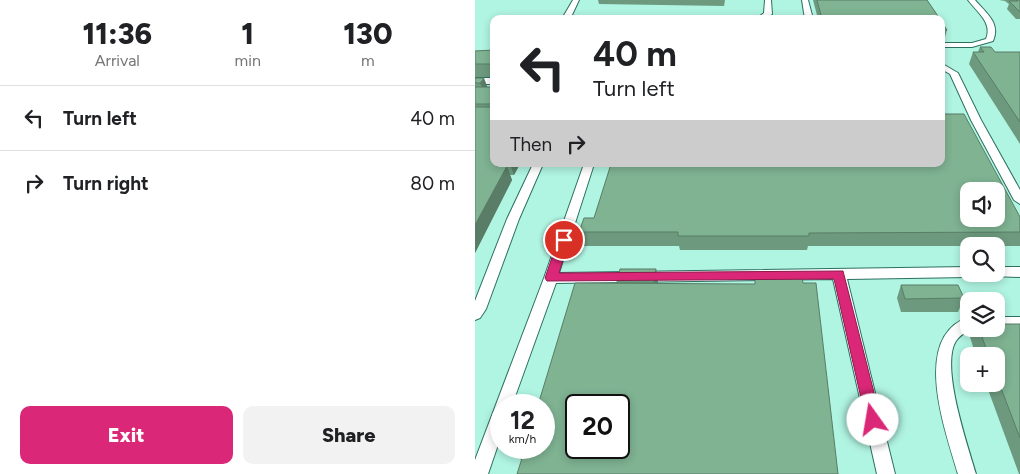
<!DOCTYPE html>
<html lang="en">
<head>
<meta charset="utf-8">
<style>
	:root { --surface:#fff; --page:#f2f2f2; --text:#202124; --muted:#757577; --line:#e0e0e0; --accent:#db2777 }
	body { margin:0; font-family:Figtree,sans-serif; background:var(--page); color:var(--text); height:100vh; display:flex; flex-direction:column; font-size:19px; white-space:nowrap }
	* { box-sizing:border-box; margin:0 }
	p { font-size:16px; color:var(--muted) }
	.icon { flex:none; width:28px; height:28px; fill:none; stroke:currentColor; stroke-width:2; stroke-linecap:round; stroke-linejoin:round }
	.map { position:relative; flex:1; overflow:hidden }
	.drawer { display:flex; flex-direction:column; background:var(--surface); width:475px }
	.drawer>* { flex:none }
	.top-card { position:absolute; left:15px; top:15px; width:455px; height:152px; border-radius:10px; box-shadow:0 2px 8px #0003; background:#fff; color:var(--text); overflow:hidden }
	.tools { position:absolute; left:485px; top:182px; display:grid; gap:10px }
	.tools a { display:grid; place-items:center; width:45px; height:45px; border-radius:10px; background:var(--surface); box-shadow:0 2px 8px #0003; font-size:25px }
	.speed { position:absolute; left:15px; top:394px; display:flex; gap:10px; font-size:25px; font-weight:700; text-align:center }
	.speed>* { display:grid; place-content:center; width:65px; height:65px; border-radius:50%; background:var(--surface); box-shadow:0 2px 8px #0003; line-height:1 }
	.speed small { font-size:12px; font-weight:400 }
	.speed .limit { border:2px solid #111; border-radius:8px; background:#fff; color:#111 }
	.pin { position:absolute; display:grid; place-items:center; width:42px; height:42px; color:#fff; margin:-21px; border:2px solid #fff; border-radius:50%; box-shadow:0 1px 5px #0007 }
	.me { position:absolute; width:55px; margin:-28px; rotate:347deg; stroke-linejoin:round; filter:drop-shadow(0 0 4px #0008) }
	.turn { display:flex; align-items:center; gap:18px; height:105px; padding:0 20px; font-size:22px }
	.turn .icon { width:65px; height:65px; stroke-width:2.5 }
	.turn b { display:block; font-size:35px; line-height:42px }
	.then { display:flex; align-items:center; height:48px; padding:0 20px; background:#0003; gap:10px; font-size:19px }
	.eta { display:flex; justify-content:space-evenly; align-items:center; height:85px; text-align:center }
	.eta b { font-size:30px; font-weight:800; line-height:35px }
	.primary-button { display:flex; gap:10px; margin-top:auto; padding:10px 20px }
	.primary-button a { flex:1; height:58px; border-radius:10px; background:var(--accent); color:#fff; font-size:20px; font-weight:800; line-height:58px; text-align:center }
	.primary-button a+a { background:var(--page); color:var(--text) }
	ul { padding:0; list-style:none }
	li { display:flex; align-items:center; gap:15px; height:65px; padding:0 20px; border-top:1px solid var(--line) }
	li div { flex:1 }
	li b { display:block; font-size:19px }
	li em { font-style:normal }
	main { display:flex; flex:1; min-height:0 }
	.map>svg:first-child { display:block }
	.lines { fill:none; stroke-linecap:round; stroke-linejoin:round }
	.service-casing { stroke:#2d7061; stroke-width:2 }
	.service { fill:#fff; fill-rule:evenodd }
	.wall { fill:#6d9a7e }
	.shaded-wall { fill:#597d66 }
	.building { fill:#7fb392; stroke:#597d66; fill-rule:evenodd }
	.route { fill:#db2777; stroke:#8e194d }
</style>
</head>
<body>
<main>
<section class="drawer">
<div class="eta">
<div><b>11:36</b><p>Arrival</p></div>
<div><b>1</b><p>min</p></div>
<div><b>130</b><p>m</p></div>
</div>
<ul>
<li><svg class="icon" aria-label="left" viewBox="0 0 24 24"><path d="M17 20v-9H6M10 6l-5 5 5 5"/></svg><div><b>Turn left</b></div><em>40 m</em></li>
<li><svg class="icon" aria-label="right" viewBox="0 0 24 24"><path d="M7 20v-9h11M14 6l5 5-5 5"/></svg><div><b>Turn right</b></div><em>80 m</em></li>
</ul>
<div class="primary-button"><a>Exit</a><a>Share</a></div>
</section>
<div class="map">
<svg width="545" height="474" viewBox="0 0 545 474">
	<rect width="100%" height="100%" fill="#b0f4e2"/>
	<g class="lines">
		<defs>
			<g id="service">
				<path d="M98,0H104L96,17L97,19H90L88,17Z"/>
				<path d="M290,0H296L297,14L290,19H281L289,13Z"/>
				<path d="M327,0H333L338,19H330Z"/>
				<path d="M493,0H500C511,13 526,23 518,41L497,47H466V43H497L511,39C518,23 502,12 493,0Z"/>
				<path d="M466,63L483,73L506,120L545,190V204L539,200L496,120L475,74L466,69Z"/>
				<rect x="0" y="78" width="19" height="6"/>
				<path d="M58,164H68L44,219L11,309L5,318L0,320V301L32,219Z"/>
				<path d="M109,164H119L84,273L494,267V274H500L494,277L372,279L420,474H402L358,279L81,283L37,405H26V436L13,474H0V460L69,278Z"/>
				<path d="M521,267H545V277L516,276L515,274H521Z"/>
				<path d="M494,317V329H496C491,332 485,335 481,341C465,366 493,446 501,474H483C471,432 435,337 494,317Z"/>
				<path d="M521,317H545V329H520Z"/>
			</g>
		</defs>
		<use href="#service" class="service-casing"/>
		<use href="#service" class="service"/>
	</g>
	<g class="wall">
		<path d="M123,0H250L249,6L124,4Z"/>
		<path d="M338,0H452L465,19H343Z"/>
		<path d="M524,0H545V19H541L532,9L534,4L530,1Z"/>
		<path d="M466,21L472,30L469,41H466Z"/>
		<path d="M505,47L520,52H545V144L494,64L498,52H503Z"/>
		<path d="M19,50V77H0V51Z"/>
		<path d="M0,78L12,87L19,86V164H45L39,175H35L37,180L0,253Z"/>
		<path d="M545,217V246H333L332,250H205L204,246H109L104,232Z"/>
		<path d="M181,269L183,284H280L327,278L46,460L40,452L142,283V282Z"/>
		<path d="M426,285L489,298L483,312H426L422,298Z"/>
		<path d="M545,324V474H544L511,384H521V356H501L495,337L499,329Z"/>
	</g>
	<g class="shaded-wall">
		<path d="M9,78L14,91L11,96L5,83Z"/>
		<path d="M19,98V115L15,104Z"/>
		<path d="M22,164H25L28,172L32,166L37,180L0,253V225Z"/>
		<path d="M35,164H45L39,175Z"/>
		<path d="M181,269L183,283L182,295L179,282Z"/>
	</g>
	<g class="building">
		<path d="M342,0H452L465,19H347Z"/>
		<path d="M541,0H545V11H544L534,1H543Z"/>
		<path d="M466,21L472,30H466Z"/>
		<path d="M505,47H516L520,52H545V122L498,52H509Z"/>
		<path d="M19,50V64H0V51Z"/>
		<path d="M0,78H9L5,83H0Z"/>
		<path d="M0,87H19V98L15,104H0Z"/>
		<path d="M0,107H19V164H22L21,166H32L0,225Z"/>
		<path d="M466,114H489L545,217V232L334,233V236H203V232H104L109,218H119L136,164H466ZM494,191H521V219H494Z"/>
		<path d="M145,269H181L179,282H142Z"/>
		<path d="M280,278H327L328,283H341L363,474H42L49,452H40L41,448H69V405H63L100,283L280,284ZM101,405H144V448H101Z"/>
		<path d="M426,285H483L489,298L430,299Z"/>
		<path d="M521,324H545V438L521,375V356H514L504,329H521Z"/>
	</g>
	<path class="route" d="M89,236L94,240L84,273L368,271L406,420L404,425L398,427L393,425L391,420L359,279L72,281L70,278L83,240Z"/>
</svg>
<div class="tools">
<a><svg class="icon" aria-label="sound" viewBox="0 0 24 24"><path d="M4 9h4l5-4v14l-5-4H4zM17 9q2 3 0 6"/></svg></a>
<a><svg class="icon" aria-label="search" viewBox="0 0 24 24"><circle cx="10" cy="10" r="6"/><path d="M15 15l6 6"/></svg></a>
<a><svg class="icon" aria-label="layers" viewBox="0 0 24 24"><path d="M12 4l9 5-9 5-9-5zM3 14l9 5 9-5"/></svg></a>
<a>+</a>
</div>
<div class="speed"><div>12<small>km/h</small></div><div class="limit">20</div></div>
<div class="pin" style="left:89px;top:240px;background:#d93025"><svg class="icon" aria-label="arrive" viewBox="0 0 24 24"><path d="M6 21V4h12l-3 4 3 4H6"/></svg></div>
<svg class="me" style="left:398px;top:420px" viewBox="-20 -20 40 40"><circle r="19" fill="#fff"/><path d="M0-13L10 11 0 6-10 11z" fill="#db2777"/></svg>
<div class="top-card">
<div class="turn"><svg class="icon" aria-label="left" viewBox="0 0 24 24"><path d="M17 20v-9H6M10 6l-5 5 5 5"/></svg><div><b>40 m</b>Turn left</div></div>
<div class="then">Then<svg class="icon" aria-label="right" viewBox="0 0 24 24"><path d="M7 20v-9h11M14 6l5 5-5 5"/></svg></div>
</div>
</div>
</main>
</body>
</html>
